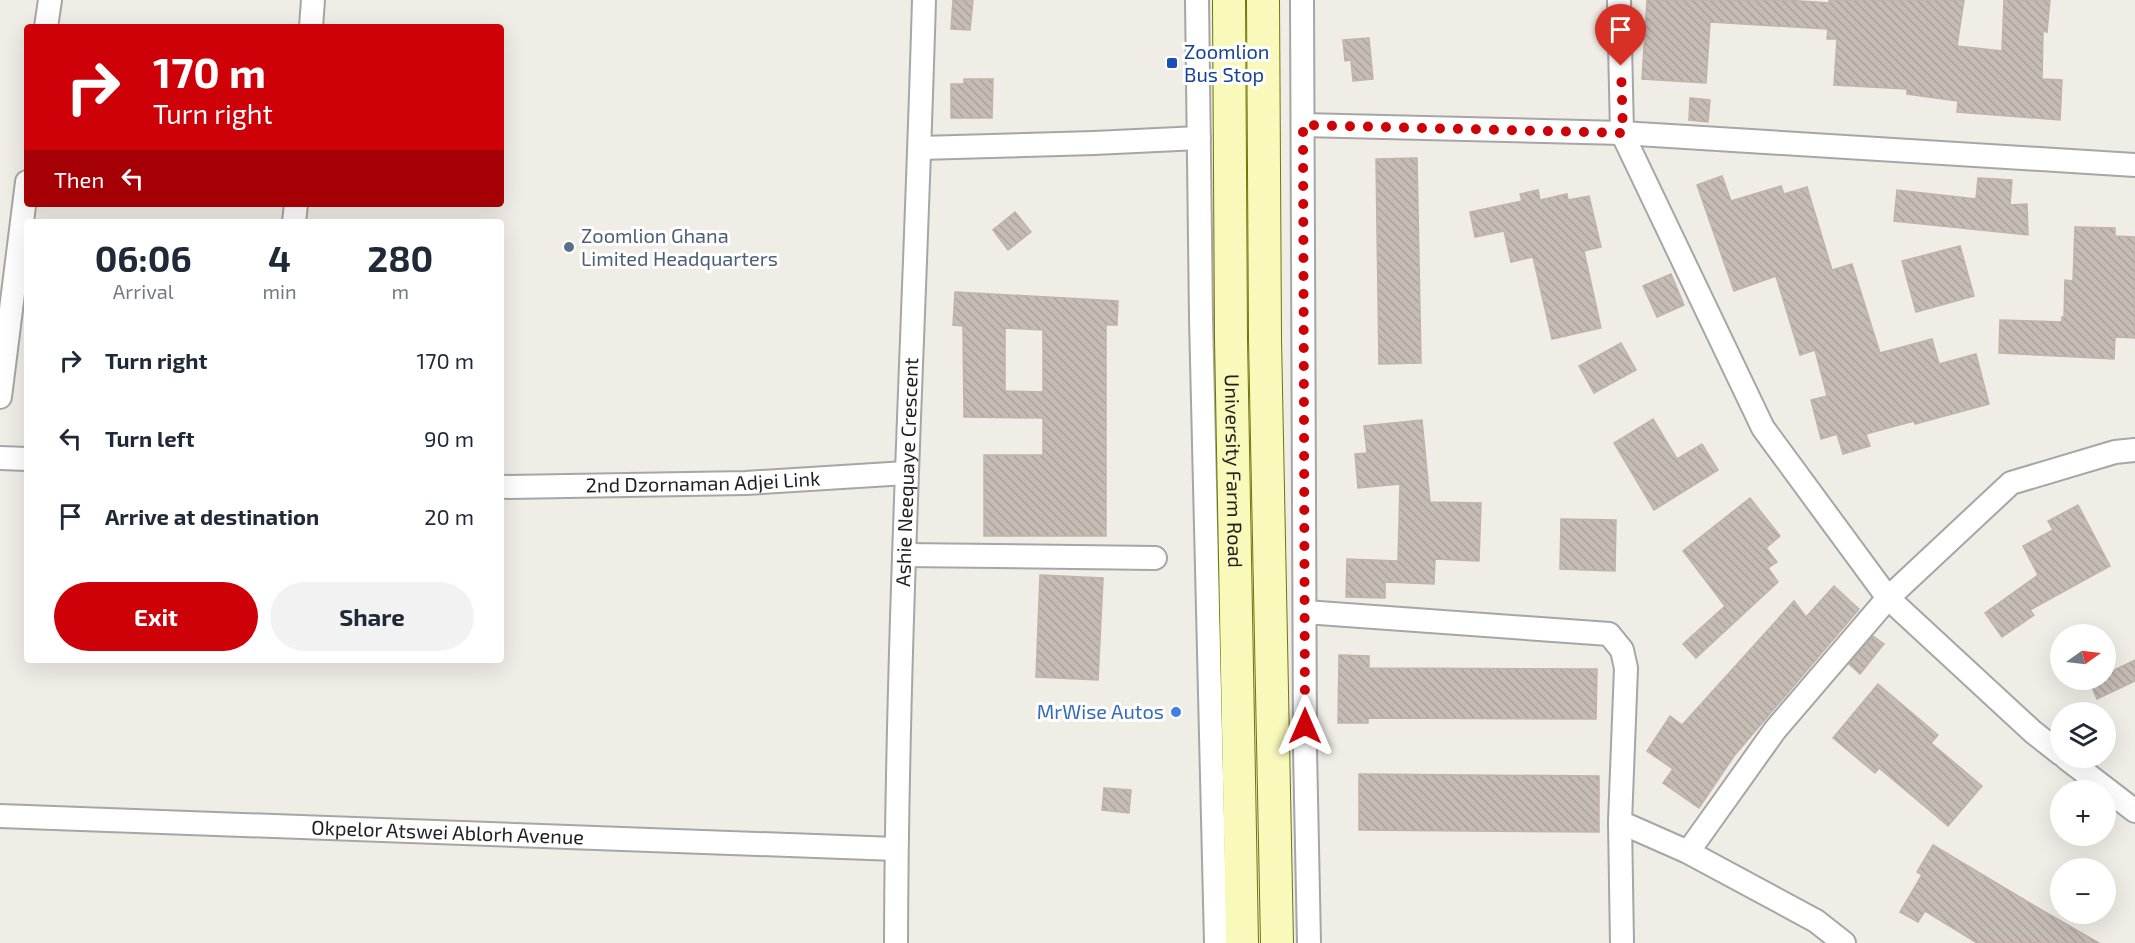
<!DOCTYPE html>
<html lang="en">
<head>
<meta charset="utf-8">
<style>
	:root { --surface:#fff; --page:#f2f2f3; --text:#1f2937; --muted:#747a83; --accent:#ce0108 }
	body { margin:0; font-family:"Exo 2",sans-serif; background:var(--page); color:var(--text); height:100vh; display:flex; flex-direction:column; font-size:22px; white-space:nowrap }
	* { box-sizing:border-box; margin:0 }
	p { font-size:20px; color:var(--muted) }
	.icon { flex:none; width:33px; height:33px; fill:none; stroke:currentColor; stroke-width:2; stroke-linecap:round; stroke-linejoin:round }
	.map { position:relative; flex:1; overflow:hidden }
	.sheet { position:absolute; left:24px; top:219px; width:480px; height:444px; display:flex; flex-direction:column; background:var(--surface); border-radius:6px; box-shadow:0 6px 24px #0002 }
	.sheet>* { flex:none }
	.banner { position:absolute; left:24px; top:24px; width:480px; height:183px; border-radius:6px; box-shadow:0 6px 24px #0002; background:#ce0108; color:#fff; overflow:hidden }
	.needle { width:39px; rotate:76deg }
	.tools { position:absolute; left:2050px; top:624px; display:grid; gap:12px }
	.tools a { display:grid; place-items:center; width:66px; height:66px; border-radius:50%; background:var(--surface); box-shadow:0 6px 24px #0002; font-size:30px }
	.pin { position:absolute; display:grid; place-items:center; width:51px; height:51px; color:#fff; margin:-62px -26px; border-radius:50% 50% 50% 0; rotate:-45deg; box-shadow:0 0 6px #0007 }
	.pin .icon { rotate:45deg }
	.me { position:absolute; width:66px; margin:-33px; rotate:0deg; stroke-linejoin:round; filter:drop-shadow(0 0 4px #0008) }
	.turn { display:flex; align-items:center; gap:21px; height:126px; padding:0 30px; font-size:27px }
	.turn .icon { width:78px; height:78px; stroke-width:2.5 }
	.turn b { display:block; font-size:42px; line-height:51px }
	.then { display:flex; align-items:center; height:57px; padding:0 30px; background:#0003; gap:12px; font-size:22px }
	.eta { display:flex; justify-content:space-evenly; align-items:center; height:102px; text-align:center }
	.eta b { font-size:36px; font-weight:700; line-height:42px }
	.cta { display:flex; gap:12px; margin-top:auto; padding:12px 30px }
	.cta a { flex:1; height:69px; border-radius:36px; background:var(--accent); color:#fff; font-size:24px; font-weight:700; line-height:69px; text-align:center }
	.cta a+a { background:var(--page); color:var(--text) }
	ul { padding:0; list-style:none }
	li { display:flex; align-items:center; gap:18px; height:78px; padding:0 30px }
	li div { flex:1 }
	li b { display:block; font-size:22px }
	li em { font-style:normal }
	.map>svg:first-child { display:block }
	.building { fill:url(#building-back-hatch); stroke:#c2b3a8; stroke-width:1.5; fill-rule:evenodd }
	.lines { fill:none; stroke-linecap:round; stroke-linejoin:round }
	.street-casing { stroke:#a6a6a6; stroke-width:26 }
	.secondary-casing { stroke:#6f7705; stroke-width:34 }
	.street { stroke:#fff; stroke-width:22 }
	.secondary { stroke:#f8f9ba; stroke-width:32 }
	.route { stroke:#ce0108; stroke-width:10; stroke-dasharray:0 18 }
	.transit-dot { fill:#1a4fb4; stroke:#fff; stroke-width:2 }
	.service-dot { fill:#5c6f8a; stroke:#fff; stroke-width:2 }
	.shop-dot { fill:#3f7fe0; stroke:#fff; stroke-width:2 }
	.labels { text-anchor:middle; stroke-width:6; stroke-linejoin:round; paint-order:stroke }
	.transit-label { font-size:20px; fill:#164399; stroke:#fff; text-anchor:start }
	.service-label { font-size:20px; fill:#4e5e75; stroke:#fff; text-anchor:start }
	.street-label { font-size:20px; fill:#1f1f1f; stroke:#fff }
	.shop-label { font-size:20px; fill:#366cbe; stroke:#fff; text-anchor:end }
</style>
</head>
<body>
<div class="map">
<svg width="2135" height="943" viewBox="0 0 2135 943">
	<defs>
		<pattern id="building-back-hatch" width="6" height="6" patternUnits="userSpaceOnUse" patternTransform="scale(1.5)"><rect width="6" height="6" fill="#c5bcb5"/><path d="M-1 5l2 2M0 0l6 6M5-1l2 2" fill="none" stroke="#a9a19b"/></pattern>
	</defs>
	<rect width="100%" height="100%" fill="#f0ece6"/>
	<g class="building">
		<path d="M953,0H973L970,30L951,29Z"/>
		<path d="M1647,0H1786L1829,3V0H1964L1957,46L2002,51L2004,0H2050L2047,32L2043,31L2042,79L2062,80L2060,120L1957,112L1958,101L1907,94V89L1834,85L1837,39H1827L1828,29L1710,22L1706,83L1642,79Z"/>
		<path d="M1369,38L1373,79L1353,81L1351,60L1345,61L1343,40Z"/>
		<path d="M964,79H993L992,118H951V84H964Z"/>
		<path d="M1690,98L1710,100L1708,122L1689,120Z"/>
		<path d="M1417,158L1421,363L1379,364L1376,159Z"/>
		<path d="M1722,176L1731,201L1781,186L1784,194L1807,187L1832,270L1852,264L1880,353L1932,339L1939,364L1976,354L1989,404L1915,424L1914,421L1866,434L1870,446L1843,454L1837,434L1821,439L1811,400L1827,396L1815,350L1800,355L1776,276L1734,291L1697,185Z"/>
		<path d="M1978,178L2012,180L2010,205L2027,204L2028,235L1894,221L1897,190L1976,199Z"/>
		<path d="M1538,190L1540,200L1567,194L1568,200L1589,196L1601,247L1584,251L1601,328L1552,339L1533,257L1511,262L1504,231L1475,237L1470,212L1522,201L1520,194Z"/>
		<path d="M1015,212L1031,232L1008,250L993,230Z"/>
		<path d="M2075,227L2115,228V236L2135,237V338L2115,337L2114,359L1999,353L2000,320L2062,322V317H2064L2065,280L2073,281Z"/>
		<path d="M1960,246L1974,296L1916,312L1902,261Z"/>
		<path d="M1671,274L1684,305L1657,317L1643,286Z"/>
		<path d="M955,292L1118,301L1117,325H1106V536H984V455H1043V418L964,417L963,326L953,325ZM1005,328L1043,330V392L1005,391Z"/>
		<path d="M1621,343L1636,370L1594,393L1579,366Z"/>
		<path d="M1653,419L1677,459L1702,444L1718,470L1654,510L1614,443Z"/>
		<path d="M1422,420L1430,502L1481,503L1479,561L1435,559L1434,584L1385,582V598L1346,597L1347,559L1398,561L1400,484L1358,488L1355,454L1367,453L1364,426Z"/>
		<path d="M1750,498L1780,536L1766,548L1777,562L1768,568L1778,582L1696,658L1683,644L1725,606L1683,551Z"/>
		<path d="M2078,505L2110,566L2030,610L2034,615L2002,637L1985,613L2038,575L2023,546L2053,530L2048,521Z"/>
		<path d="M1561,519L1616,520L1615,571L1560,569Z"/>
		<path d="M1040,575L1103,578L1098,680L1036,677Z"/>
		<path d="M1834,586L1859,609L1734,756L1699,808L1663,783L1673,769L1647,751L1670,716L1682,725L1794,601L1806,617Z"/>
		<path d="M1873,636L1884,644L1860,674L1849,664Z"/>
		<path d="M1339,655L1369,656V668L1597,669L1596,719L1368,718V723H1338Z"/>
		<path d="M2135,660V681L2097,699L2090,682L2094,680H2106V674Z"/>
		<path d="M1878,684L1938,735L1931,743L1982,786L1948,826L1879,768L1875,773L1833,738Z"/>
		<path d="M1359,774L1599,776V832L1359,830Z"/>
		<path d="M1104,788L1131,790L1129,813L1102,810Z"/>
		<path d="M1933,845L2033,905L2099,943H1977L1925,911L1918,922L1900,912L1922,875L1917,872Z"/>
	</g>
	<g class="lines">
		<defs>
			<g id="street">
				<path d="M1197,0L1201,318L1216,943"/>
				<path d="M1302,0L1305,749L1309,943"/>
				<path d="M1619,0L1622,133L1763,428L1888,598L2033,732L2061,754"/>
				<path d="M46,27L50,0"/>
				<path d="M311,27L313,0"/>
				<path d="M1303,125L1622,133L2135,165"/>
				<path d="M920,148L1094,143L1199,138"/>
				<path d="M294,222L296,204"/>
				<path d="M0,397L27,182"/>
				<path d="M0,458L27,459"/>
				<path id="s1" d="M501,487L746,483L906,473"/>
				<path d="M904,555L1155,558"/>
				<path d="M1305,612L1609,634L1622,650L1626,668L1620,822L1622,943"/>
				<path d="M2066,758L2135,811"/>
				<path id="s2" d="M0,816L896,849"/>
				<path d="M1620,822L1688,852L1816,921L1844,943"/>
				<path d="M1688,852L1775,730L1888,598L2011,483L2115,452L2135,450"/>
				<path id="s3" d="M896,943C897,628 915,314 924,0"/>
			</g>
			<g id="secondary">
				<path id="s4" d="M1229,0L1231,339L1242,943"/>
				<path d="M1263,0L1265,339L1277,943"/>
			</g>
		</defs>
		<use href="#street" class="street-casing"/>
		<use href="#secondary" class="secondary-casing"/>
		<use href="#street" class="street"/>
		<use href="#secondary" class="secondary"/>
	</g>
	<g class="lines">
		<path class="route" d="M1305,726L1303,125L1623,133L1621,66"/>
	</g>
	<rect class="transit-dot" x="1166" y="57" width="12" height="12" rx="3"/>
	<circle class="service-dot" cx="569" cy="247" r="6"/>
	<circle class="shop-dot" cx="1176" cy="712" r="6"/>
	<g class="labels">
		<g class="transit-label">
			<text x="1184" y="59">Zoomlion<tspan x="1184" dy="23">Bus Stop</tspan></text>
		</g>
		<g class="service-label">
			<text x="581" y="243">Zoomlion Ghana<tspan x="581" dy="23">Limited Headquarters</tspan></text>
		</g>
		<g class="street-label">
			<text dy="7" stroke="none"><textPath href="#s3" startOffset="471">Ashie Neequaye Crescent</textPath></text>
			<text dy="7" stroke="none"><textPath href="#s4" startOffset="471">University Farm Road</textPath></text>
			<text dy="7" stroke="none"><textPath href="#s1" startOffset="202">2nd Dzornaman Adjei Link</textPath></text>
			<text dy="7" stroke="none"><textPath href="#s2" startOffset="448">Okpelor Atswei Ablorh Avenue</textPath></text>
		</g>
		<g class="shop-label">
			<text x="1164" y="719">MrWise Autos</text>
		</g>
	</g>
</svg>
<div class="tools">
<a><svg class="needle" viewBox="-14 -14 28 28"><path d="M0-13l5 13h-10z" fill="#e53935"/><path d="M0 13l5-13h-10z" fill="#747a83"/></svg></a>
<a><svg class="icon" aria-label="layers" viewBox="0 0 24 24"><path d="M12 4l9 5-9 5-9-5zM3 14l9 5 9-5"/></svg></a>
<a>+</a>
<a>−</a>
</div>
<div class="pin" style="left:1621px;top:66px;background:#d93025"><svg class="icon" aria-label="arrive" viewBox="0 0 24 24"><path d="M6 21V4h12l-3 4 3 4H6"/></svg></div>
<svg class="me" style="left:1305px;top:726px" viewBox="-20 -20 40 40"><path d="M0-17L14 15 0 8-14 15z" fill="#ce0108" stroke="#fff" stroke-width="4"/></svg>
<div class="banner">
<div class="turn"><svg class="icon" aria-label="right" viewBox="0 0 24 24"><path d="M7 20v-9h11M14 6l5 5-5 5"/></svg><div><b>170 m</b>Turn right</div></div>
<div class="then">Then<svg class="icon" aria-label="left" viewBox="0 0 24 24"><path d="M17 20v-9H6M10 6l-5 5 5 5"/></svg></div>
</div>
<section class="sheet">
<div class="eta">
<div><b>06:06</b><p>Arrival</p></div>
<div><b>4</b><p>min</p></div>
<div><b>280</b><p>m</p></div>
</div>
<ul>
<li><svg class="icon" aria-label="right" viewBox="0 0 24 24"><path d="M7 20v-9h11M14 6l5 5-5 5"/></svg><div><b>Turn right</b></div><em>170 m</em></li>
<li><svg class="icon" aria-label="left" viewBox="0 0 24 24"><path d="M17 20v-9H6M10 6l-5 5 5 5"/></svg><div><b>Turn left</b></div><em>90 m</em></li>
<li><svg class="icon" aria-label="arrive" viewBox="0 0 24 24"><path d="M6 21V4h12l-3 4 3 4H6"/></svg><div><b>Arrive at destination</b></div><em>20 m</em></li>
</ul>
<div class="cta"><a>Exit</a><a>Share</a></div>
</section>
</div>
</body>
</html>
